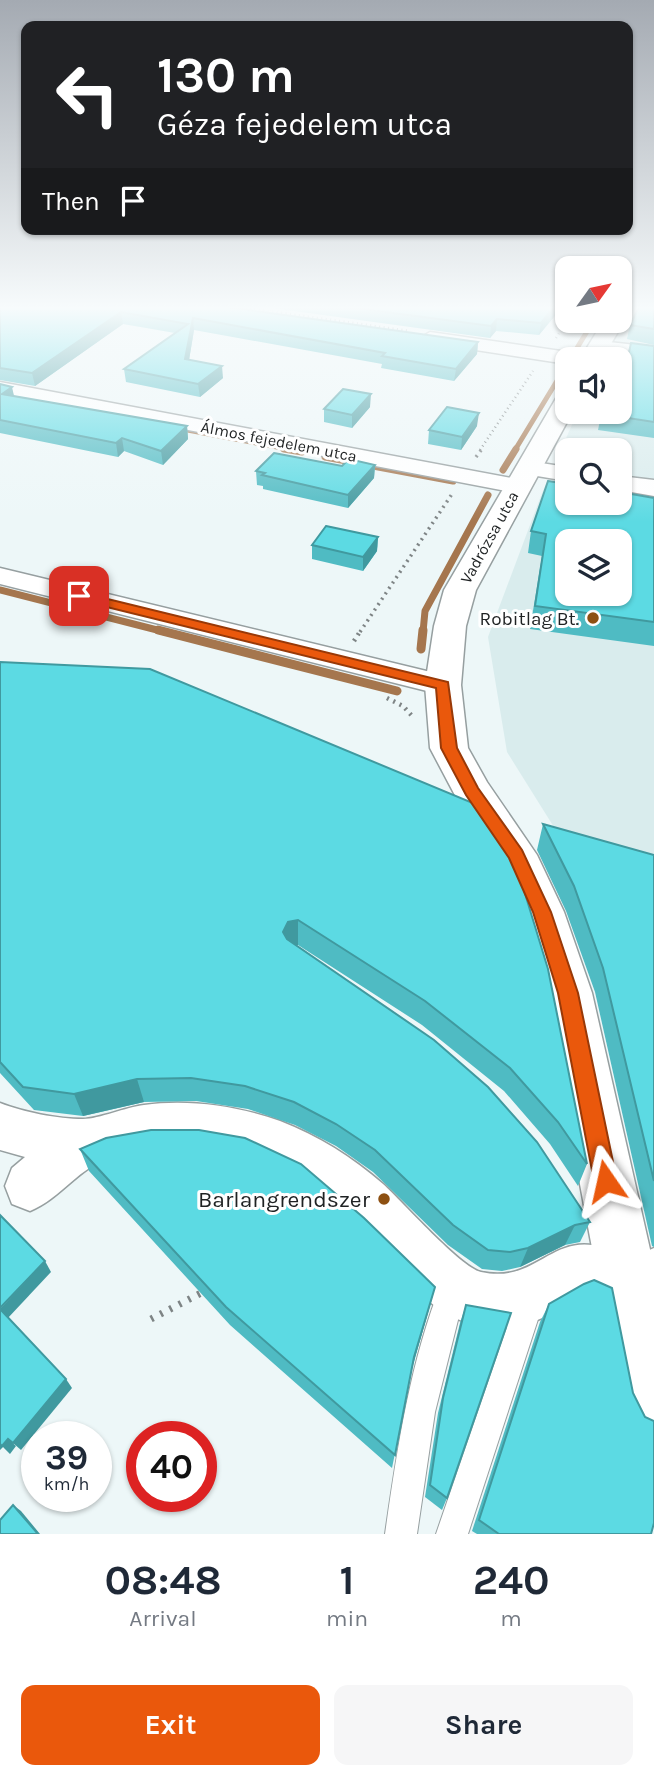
<!DOCTYPE html>
<html lang="en">
<head>
<meta charset="utf-8">
<style>
	:root { --surface:#fff; --page:#f6f6f7; --text:#1f2937; --muted:#747a83; --accent:#ea580c }
	body { margin:0; font-family:Karla,sans-serif; background:var(--page); color:var(--text); height:100vh; display:flex; flex-direction:column; font-size:26px; white-space:nowrap }
	* { box-sizing:border-box; margin:0 }
	p { font-size:23px; color:var(--muted) }
	.icon { flex:none; width:38px; height:38px; fill:none; stroke:currentColor; stroke-width:2; stroke-linecap:round; stroke-linejoin:round }
	.map { position:relative; height:1534px; overflow:hidden }
	.sheet { display:flex; flex-direction:column; background:var(--surface); flex:1 }
	.sheet>* { flex:none }
	.top-card { position:absolute; left:21px; top:21px; width:612px; height:214px; border-radius:14px; box-shadow:0 2px 5px #0004; background:#202124; color:#fff; overflow:hidden }
	.needle { width:46px; rotate:57deg }
	.tools { position:absolute; left:555px; top:256px; display:grid; gap:14px }
	.tools a { display:grid; place-items:center; width:77px; height:77px; border-radius:14px; background:var(--surface); box-shadow:0 2px 5px #0004; font-size:35px }
	.speed { position:absolute; left:21px; top:1421px; display:flex; gap:14px; font-size:35px; font-weight:700; text-align:center }
	.speed>* { display:grid; place-content:center; width:91px; height:91px; border-radius:50%; background:var(--surface); box-shadow:0 2px 5px #0004; line-height:1 }
	.speed small { font-size:18px; font-weight:400 }
	.speed .limit { border:10px solid #d22; background:#fff; color:#111 }
	.pin { position:absolute; display:grid; place-items:center; width:60px; height:60px; color:#fff; margin:-30px; border-radius:14px; box-shadow:0 4px 10px #0006 }
	.me { position:absolute; width:77px; margin:-38px; rotate:349deg; stroke-linejoin:round; filter:drop-shadow(0 0 5px #0008) }
	.turn { display:flex; align-items:center; gap:24px; height:147px; padding:0 21px; font-size:32px }
	.turn .icon { width:91px; height:91px; stroke-width:2.5 }
	.turn b { display:block; font-size:49px; line-height:60px }
	.then { display:flex; align-items:center; height:66px; padding:0 21px; background:#0003; gap:14px; font-size:26px }
	.eta { display:flex; justify-content:space-evenly; align-items:center; height:119px; text-align:center }
	.eta b { font-size:42px; font-weight:700; line-height:49px }
	.button { display:flex; gap:14px; margin-top:auto; padding:14px 21px }
	.button a { flex:1; height:80px; border-radius:14px; background:var(--accent); color:#fff; font-size:28px; font-weight:700; line-height:80px; text-align:center }
	.button a+a { background:var(--page); color:var(--text) }
	.map>svg:first-child { display:block }
	.built { fill:#d9eced; fill-rule:evenodd }
	.lines { fill:none; stroke-linecap:round; stroke-linejoin:round }
	.stream-far2 { stroke:#a5764e; stroke-width:5 }
	.stream-far1 { stroke:#a5764e; stroke-width:7 }
	.stream { stroke:#a5764e; stroke-width:9 }
	.lane-casing { stroke:#969fa0; stroke-width:2 }
	.street-casing { stroke:#969fa0; stroke-width:3 }
	.secondary-casing { stroke:#969fa0; stroke-width:3 }
	.path-far3 { stroke:#7e8485; stroke-width:2.5; stroke-dasharray:1 3.5; stroke-linecap:butt }
	.path-far2 { stroke:#7e8485; stroke-width:3.5; stroke-dasharray:2 4.5; stroke-linecap:butt }
	.path-far1 { stroke:#7e8485; stroke-width:4.5; stroke-dasharray:2 5; stroke-linecap:butt }
	.path { stroke:#7e8485; stroke-width:7; stroke-dasharray:2.5 8; stroke-linecap:butt }
	.lane { fill:#fff; fill-rule:evenodd }
	.street { fill:#fff; fill-rule:evenodd }
	.secondary { fill:#fff; fill-rule:evenodd }
	.wall { fill:#4fbbc3 }
	.shaded-wall { fill:#40999f }
	.building { fill:#5cdae3; stroke:#40999f; stroke-width:2; fill-rule:evenodd }
	.route { fill:#ea580c; stroke:#983908; stroke-width:2 }
	.poi-dot { fill:#8d5012; stroke:#fff; stroke-width:2.5 }
	.labels { text-anchor:middle; stroke-width:6; stroke-linejoin:round; paint-order:stroke }
	.far-street-label { font-size:16px; fill:#1f2223; stroke:#fff }
	.poi-label { font-size:19px; fill:#1f2223; stroke:#fff; text-anchor:end }
	.near-poi-label { font-size:23px; fill:#1f2223; stroke:#fff; text-anchor:end }
</style>
</head>
<body>
<div class="map">
<svg width="654" height="1534" viewBox="0 0 654 1534">
	<rect width="100%" height="100%" fill="#edf7f8"/>
	<path class="built" d="M633,307H654V1111L612,920L507,752L488,637L542,493L578,411H620V359H601L612,335ZM567,450H620V502H567ZM567,541H620V593H567Z"/>
	<g class="lines">
		<g class="stream-far2">
			<path d="M577,348L594,320"/>
			<path d="M177,428L293,450"/>
			<path d="M515,450L566,366"/>
		</g>
		<g class="stream-far1">
			<path d="M284,449L302,452"/>
			<path d="M325,457L453,481"/>
			<path d="M503,470L516,449"/>
			<path d="M0,590L165,632"/>
			<path d="M423,632L425,611L488,495"/>
		</g>
		<g class="stream">
			<path d="M158,630L397,691"/>
			<path d="M421,649L423,630"/>
		</g>
		<defs>
			<g id="lane">
				<path d="M452,1279L462,1282L465,1292L435,1412L417,1534H385C397,1450 410,1361 442,1282Z"/>
				<path d="M529,1290L539,1294L543,1304L468,1534H436L515,1304L519,1294Z"/>
			</g>
			<g id="street">
				<path d="M430,332L575,353L585,359H567V364L423,342L420,338Z"/>
				<path d="M600,341L654,347V359L593,351L590,347L593,343Z"/>
				<path d="M0,382L517,479L526,481L529,486L526,491L517,493L0,394Z"/>
				<path d="M528,461L567,467V481L519,473L516,468L519,463Z"/>
				<path d="M620,476L654,480V496L620,490Z"/>
				<path d="M0,568L443,675L454,678L459,685L454,692L443,695L0,584Z"/>
				<path d="M0,1103C23,1112 58,1119 83,1119C99,1119 126,1107 144,1105C189,1099 238,1106 280,1121C319,1136 352,1157 383,1184C403,1202 460,1267 481,1272C545,1286 554,1215 629,1259L654,1248V1303L627,1315L584,1296C573,1297 565,1305 556,1311C539,1321 516,1329 496,1328C444,1325 419,1293 387,1259C357,1229 327,1197 290,1175C240,1146 168,1142 113,1157C79,1166 62,1198 30,1211L12,1204L5,1186L12,1168L25,1157L0,1150Z"/>
			</g>
			<g id="secondary">
				<path d="M620,315L625,320L602,359H580L604,320H620Z"/>
				<path d="M567,393V411H573L476,590L466,626L461,685L468,748L487,782L537,855L564,912L592,993L654,1267V1439L632,1429L622,1407L544,993L520,912L498,861L458,801L430,748L425,685L434,626L444,590L555,400L558,395Z"/>
			</g>
		</defs>
		<use href="#lane" class="lane-casing"/>
		<use href="#street" class="street-casing"/>
		<use href="#secondary" class="secondary-casing"/>
		<g class="path-far3">
			<path d="M241,307L410,331"/>
			<path d="M556,338L567,320"/>
			<path d="M480,450L533,371"/>
		</g>
		<g class="path-far2">
			<path d="M476,457L482,449"/>
			<path d="M360,632L452,494"/>
		</g>
		<g class="path-far1">
			<path d="M354,641L361,630"/>
			<path d="M387,698L403,706L413,717"/>
		</g>
		<path class="path" d="M151,1319L205,1291"/>
		<use href="#lane" class="lane"/>
		<use href="#street" class="street"/>
		<use href="#secondary" class="secondary"/>
	</g>
	<g class="wall">
		<path d="M0,307H228L478,342L477,354L454,381L381,368L382,364L194,330L189,360L223,378L200,397L126,382L124,369L175,333L123,324L35,386L0,380Z"/>
		<path d="M265,307H562L539,335L496,331L490,338Z"/>
		<path d="M654,307V345L627,339L630,325Z"/>
		<path d="M654,346V438L598,430L602,411L625,370Z"/>
		<path d="M0,384L14,396L187,426L188,439L163,465L124,451L118,457L0,433Z"/>
		<path d="M370,407L352,428L324,422V409Z"/>
		<path d="M477,426L461,450L428,444L429,430Z"/>
		<path d="M375,465L374,478L348,508L263,489V486L257,485L256,471L342,466Z"/>
		<path d="M654,498V646L530,629L542,556L528,553L531,531Z"/>
		<path d="M378,537L377,551L363,571L312,559V545Z"/>
		<path d="M0,662L480,806L587,1164L578,1186L550,1144L504,1091L422,1025L298,945H296L590,1222L580,1242L565,1245L520,1267L502,1271L482,1269L448,1245L373,1172L336,1146L295,1125L248,1109L196,1101L144,1102L83,1116L34,1110L0,1073Z"/>
		<path d="M543,824L654,855V1247L652,1246L595,992L566,911L537,850Z"/>
		<path d="M80,1149L435,1287L412,1369L392,1468L230,1325L89,1171Z"/>
		<path d="M549,1304L633,1393L645,1417L651,1534H477L472,1531L540,1322Z"/>
		<path d="M466,1305L447,1498L442,1510L425,1497L438,1413L460,1323Z"/>
	</g>
	<g class="shaded-wall">
		<path d="M554,307H562L539,335L541,323Z"/>
		<path d="M121,312L123,324L35,386L32,373Z"/>
		<path d="M193,318L194,330L187,372L185,359Z"/>
		<path d="M497,319L496,331L490,338L491,326Z"/>
		<path d="M478,342L477,354L454,381L456,369Z"/>
		<path d="M222,366L223,378L200,397L198,384Z"/>
		<path d="M12,387L15,400L2,394Z"/>
		<path d="M371,394L370,407L352,428V415Z"/>
		<path d="M479,413L477,426L461,450L462,437Z"/>
		<path d="M187,426L188,439L163,465L161,451Z"/>
		<path d="M122,438L124,451L118,457L116,443Z"/>
		<path d="M375,465L374,478L348,508V495Z"/>
		<path d="M378,537L377,551L363,571V557Z"/>
		<path d="M298,920V945L289,948L283,932L288,922Z"/>
		<path d="M137,1079L144,1102L83,1116L74,1094Z"/>
		<path d="M575,1225L565,1245L520,1267L528,1248Z"/>
		<path d="M45,1261L51,1272L7,1319L0,1309Z"/>
		<path d="M435,1287L430,1306L410,1374L414,1357Z"/>
		<path d="M66,1379L72,1388L21,1450L13,1443Z"/>
		<path d="M8,1439L16,1446L10,1454L3,1447L0,1450V1443Z"/>
		<path d="M13,1505L21,1511L40,1534H38Z"/>
	</g>
	<g class="building">
		<path d="M0,307H228L478,342L456,369L382,356L385,353L193,318L185,359L222,366L198,384L124,369L188,324L121,312L32,373L0,368Z"/>
		<path d="M348,307H554L541,323L497,319L491,326Z"/>
		<path d="M639,307H654V329L630,325Z"/>
		<path d="M631,343L654,346V422L602,414V411H620V369L625,370Z"/>
		<path d="M0,384L12,387L2,394L187,426L161,451L122,438L116,443L0,420Z"/>
		<path d="M343,389L371,394L352,415L324,409Z"/>
		<path d="M447,407L479,413L462,437L429,430Z"/>
		<path d="M274,453L342,466L349,459L375,465L348,495L262,475L265,473L256,471Z"/>
		<path d="M548,481L567,484V502H620V492L654,498V622L535,606L546,534L531,531ZM567,541H620V593H567Z"/>
		<path d="M326,526L378,537L363,557L312,545Z"/>
		<path d="M0,662L150,669L480,806L501,836L523,887L548,969L587,1164L558,1122L510,1068L425,1001L298,920L288,922L283,932L287,939L434,1040L488,1087L537,1142L590,1222L575,1225L528,1248L510,1252L488,1250L453,1225L375,1150L336,1124L294,1102L245,1086L191,1078L137,1079L74,1094L23,1087L0,1062Z"/>
		<path d="M543,824L654,855V1181L603,968L574,886Z"/>
		<path d="M151,1130H199L245,1138L301,1164L364,1218L435,1287L414,1357L395,1455L226,1307L80,1149L106,1138Z"/>
		<path d="M0,1215L45,1261L0,1308Z"/>
		<path d="M594,1280L612,1288L633,1393L645,1417L654,1421V1523L651,1534H499L479,1520L549,1304L584,1284Z"/>
		<path d="M466,1305L511,1313L447,1498L430,1485L443,1398Z"/>
		<path d="M0,1309L66,1379L13,1443L8,1439L2,1446L0,1444Z"/>
		<path d="M13,1505L38,1534H0V1520Z"/>
	</g>
	<linearGradient id="sky" x2="0" y2="1"><stop stop-color="#a4aab2"/><stop offset="0.59" stop-color="#f7fbfc"/><stop offset="1" stop-color="#f7fbfc" stop-opacity="0"/></linearGradient>
	<rect width="654" height="522" fill="url(#sky)"/>
	<path class="route" d="M79,592L448,682L457,748L478,788L522,850L551,912L578,993L617,1181L614,1189L606,1192L598,1189L594,1181L558,993L533,912L509,858L466,795L441,748L436,688L74,599V593Z"/>
	<g class="poi-dot">
		<circle cx="593" cy="618" r="7"/>
		<circle cx="384" cy="1199" r="7"/>
	</g>
	<g class="labels">
		<g class="far-street-label">
			<text transform="translate(279 441) rotate(11)" y="6">Álmos fejedelem utca</text>
			<text transform="translate(489 537) rotate(-61)" y="6">Vadrózsa utca</text>
		</g>
		<g class="poi-label">
			<text x="579" y="625">Robitlag Bt.</text>
		</g>
		<g class="near-poi-label">
			<text x="370" y="1207">Barlangrendszer</text>
		</g>
	</g>
</svg>
<div class="tools">
<a><svg class="needle" viewBox="-14 -14 28 28"><path d="M0-13l5 13h-10z" fill="#e53935"/><path d="M0 13l5-13h-10z" fill="#747a83"/></svg></a>
<a><svg class="icon" aria-label="sound" viewBox="0 0 24 24"><path d="M4 9h4l5-4v14l-5-4H4zM17 9q2 3 0 6"/></svg></a>
<a><svg class="icon" aria-label="search" viewBox="0 0 24 24"><circle cx="10" cy="10" r="6"/><path d="M15 15l6 6"/></svg></a>
<a><svg class="icon" aria-label="layers" viewBox="0 0 24 24"><path d="M12 4l9 5-9 5-9-5zM3 14l9 5 9-5"/></svg></a>
</div>
<div class="speed"><div>39<small>km/h</small></div><div class="limit">40</div></div>
<div class="pin" style="left:79px;top:596px;background:#d93025"><svg class="icon" aria-label="arrive" viewBox="0 0 24 24"><path d="M6 21V4h12l-3 4 3 4H6"/></svg></div>
<svg class="me" style="left:606px;top:1181px" viewBox="-20 -20 40 40"><path d="M0-17L14 15 0 8-14 15z" fill="#ea580c" stroke="#fff" stroke-width="4"/></svg>
<div class="top-card">
<div class="turn"><svg class="icon" aria-label="left" viewBox="0 0 24 24"><path d="M17 20v-9H6M10 6l-5 5 5 5"/></svg><div><b>130 m</b>Géza fejedelem utca</div></div>
<div class="then">Then<svg class="icon" aria-label="arrive" viewBox="0 0 24 24"><path d="M6 21V4h12l-3 4 3 4H6"/></svg></div>
</div>
</div>
<section class="sheet">
<div class="eta">
<div><b>08:48</b><p>Arrival</p></div>
<div><b>1</b><p>min</p></div>
<div><b>240</b><p>m</p></div>
</div>
<div class="button"><a>Exit</a><a>Share</a></div>
</section>
</body>
</html>
